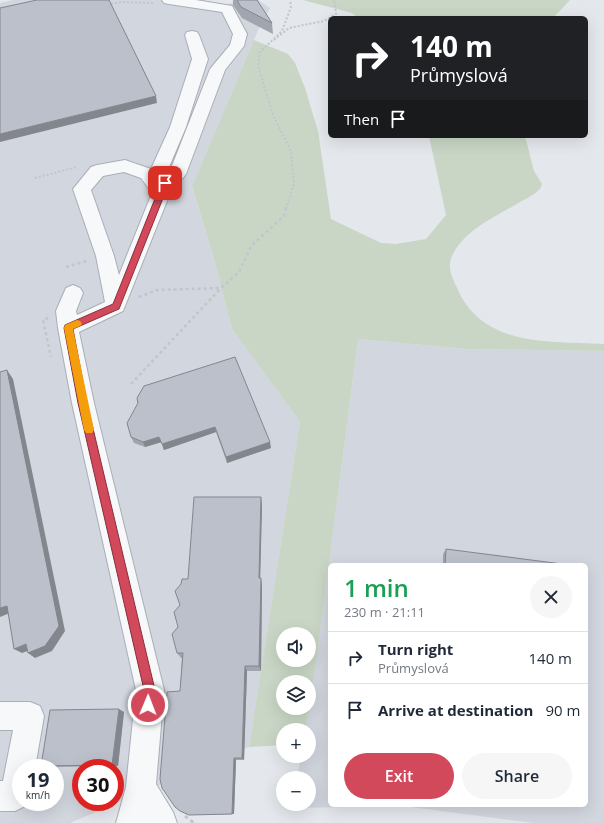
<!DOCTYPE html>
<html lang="en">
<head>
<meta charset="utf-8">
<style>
	:root { --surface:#fff; --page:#f6f6f7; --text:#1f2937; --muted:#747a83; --line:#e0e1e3; --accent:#d1495b }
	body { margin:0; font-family:"Open Sans",sans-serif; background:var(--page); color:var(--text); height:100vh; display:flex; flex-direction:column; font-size:15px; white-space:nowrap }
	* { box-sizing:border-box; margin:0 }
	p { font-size:13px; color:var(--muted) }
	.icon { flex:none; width:22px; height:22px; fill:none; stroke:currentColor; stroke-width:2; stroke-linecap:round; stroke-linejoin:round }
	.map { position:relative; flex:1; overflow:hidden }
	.drawer { position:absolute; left:328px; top:563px; width:260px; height:244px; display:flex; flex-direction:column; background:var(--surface); border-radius:6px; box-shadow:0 4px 16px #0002 }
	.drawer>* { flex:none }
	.top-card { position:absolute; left:328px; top:16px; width:260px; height:122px; border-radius:6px; box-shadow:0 4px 16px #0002; background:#202124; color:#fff; overflow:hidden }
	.buttons { position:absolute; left:276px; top:627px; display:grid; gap:8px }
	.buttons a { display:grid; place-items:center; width:40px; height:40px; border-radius:50%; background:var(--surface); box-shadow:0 4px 16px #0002; font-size:20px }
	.speed { position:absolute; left:12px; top:759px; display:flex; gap:8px; font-size:20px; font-weight:700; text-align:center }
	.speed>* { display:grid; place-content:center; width:52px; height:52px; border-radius:50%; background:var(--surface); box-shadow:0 4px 16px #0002; line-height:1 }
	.speed small { font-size:10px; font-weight:400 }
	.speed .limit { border:6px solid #d22; background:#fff; color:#111 }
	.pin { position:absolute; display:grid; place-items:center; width:34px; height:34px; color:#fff; margin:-17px; border-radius:8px; box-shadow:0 2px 6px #0006 }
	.me { position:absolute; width:44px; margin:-22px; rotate:1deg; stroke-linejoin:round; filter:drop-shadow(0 0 3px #0008) }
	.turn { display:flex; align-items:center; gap:14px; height:84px; padding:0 16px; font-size:18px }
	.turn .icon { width:52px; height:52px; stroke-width:2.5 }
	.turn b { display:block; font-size:28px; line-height:34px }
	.then { display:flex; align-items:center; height:38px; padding:0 16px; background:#0003; gap:8px; font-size:15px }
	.round { display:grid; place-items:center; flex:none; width:42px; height:42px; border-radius:21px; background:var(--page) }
	.headline { display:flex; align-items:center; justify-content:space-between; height:68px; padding:0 16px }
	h1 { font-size:24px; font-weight:600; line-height:30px; color:#1e9e55 }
	.button { display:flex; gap:8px; margin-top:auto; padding:8px 16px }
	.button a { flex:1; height:46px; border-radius:24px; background:var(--accent); color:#fff; font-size:16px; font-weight:600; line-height:46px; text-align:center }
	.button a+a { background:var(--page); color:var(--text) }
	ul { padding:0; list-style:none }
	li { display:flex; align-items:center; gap:12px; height:52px; padding:0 16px; border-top:1px solid var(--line) }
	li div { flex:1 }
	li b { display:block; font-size:15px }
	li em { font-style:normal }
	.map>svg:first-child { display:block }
	.built { fill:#d2d6de; fill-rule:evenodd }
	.green { fill:#c9d6c5; fill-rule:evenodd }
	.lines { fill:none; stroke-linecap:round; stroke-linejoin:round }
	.minor-casing { stroke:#a9aeb7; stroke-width:2 }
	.path-far2 { stroke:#c2c5cb; stroke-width:2; stroke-dasharray:2 2; stroke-linecap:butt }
	.path-far1 { stroke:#c2c5cb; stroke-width:2.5; stroke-dasharray:3 3; stroke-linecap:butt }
	.path { stroke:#c2c5cb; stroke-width:3; stroke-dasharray:3.5 3.5; stroke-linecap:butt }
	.minor { fill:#f7f8fa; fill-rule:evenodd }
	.wall { fill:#a1a5ae }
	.shaded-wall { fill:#83868d }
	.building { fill:#bbc0ca; stroke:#83868d }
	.route { fill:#d1495b; stroke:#882f3b }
	.slow { fill:#f59e0b }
</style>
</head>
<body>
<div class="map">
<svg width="604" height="823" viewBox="0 0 604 823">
	<rect width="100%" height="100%" fill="#e4e7ec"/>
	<g class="built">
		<path d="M13,0H198L224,5L244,0H258L270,8L259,28L192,188L215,262L232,329L300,422L249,747L70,823H0V3ZM21,768H55V802H21ZM81,768H115V802H81Z"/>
		<path d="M358,339L467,349L604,351V823H534L403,806L292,808L293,804H309V778H297L301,756H309V730H305L317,656ZM330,565H586V805H330Z"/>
	</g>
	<g class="green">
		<path d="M303,0H570L553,18H358L352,13Z"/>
		<path d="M254,40L288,54L295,63L305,88L318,131L331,219L381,243L396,244L426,239L446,215L429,136H525L534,171L542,184L540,189C534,195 527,198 520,202C497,216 466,229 453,254C446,266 452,277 457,288C483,348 550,341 604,344V351L467,349L358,339L317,656L309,707V682H283V708H309L305,730H283V745L249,747L300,422L232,329L215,262L192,187ZM283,634H309V660H283Z"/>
	</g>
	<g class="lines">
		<defs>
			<g id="minor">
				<path d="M162,0H196L232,6L247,34L244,46L225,70L186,174L183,178L173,186L123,311L79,332L94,403L164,690L156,784L173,812L177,823H116L126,787L136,690L72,403L58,328L56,311L66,288L73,285L80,288L83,293L76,311L77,315L105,302L96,256L73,189L91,167L97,165L125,160L151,169L170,127L192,59L185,35L187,32L192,31L197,32L199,35L208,59L186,127L167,172L170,171L210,69L230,45L233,34L222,12L169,4L164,3ZM124,172L141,178L152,193L119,275L114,256L91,190L103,176Z"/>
				<path d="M0,702H30L40,706L44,716L35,768H21V802H27L25,806L15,811H0V781H3L13,730H0Z"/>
			</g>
		</defs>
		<use href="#minor" class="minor-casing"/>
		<g class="path-far2">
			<path d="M111,4L123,2L154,3"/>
			<path d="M274,40L289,28L324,21L336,14L335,3L333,0"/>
			<path d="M35,178L77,167"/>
			<path d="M286,209L294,184L291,151L273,115L258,66L260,52L282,31L291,7L290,0"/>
		</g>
		<g class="path-far1">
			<path d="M66,267L87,261"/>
			<path d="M139,297L157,290L221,288L239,272L252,245L284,216L286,208"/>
			<path d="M48,318L43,320L51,357"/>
			<path d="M131,384L221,288"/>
		</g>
		<path class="path" d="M185,816L194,823"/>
		<use href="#minor" class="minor"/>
	</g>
	<g class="wall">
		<path d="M233,0H257L272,23L273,34L242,18L233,5Z"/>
		<path d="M137,398L271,448L227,463L216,432L164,450L161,442L145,447L134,443L131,437L138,403Z"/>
		<path d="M261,497L262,506L260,578L262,585L261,671H247L244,760H236L234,814L189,815L180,691L182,658H181L177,653L178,627L180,605L188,579Z"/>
		<path d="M446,549L562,565H443V554Z"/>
		<path d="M124,712L118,766L48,767L41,766Z"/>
	</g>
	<g class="shaded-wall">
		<path d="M156,96L157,103L0,142V134Z"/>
		<path d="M7,370L13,379L65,631L52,651L35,658L28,653Z"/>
		<path d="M215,427L216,432L164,450L162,444Z"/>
		<path d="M159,437L162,442L145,447L143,442Z"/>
		<path d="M270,442L271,448L227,463L226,457Z"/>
		<path d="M261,497L262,506L260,585L259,578Z"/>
		<path d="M261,578L262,585L261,671L259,666Z"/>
		<path d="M7,606L15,611L0,617V608Z"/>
		<path d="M26,644L33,649L22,653L14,649Z"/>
		<path d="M245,666L247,671L244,760L242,758Z"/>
		<path d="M119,709L124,712L118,766L112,765Z"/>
		<path d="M234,758L236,760L234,814H232Z"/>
	</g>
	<g class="building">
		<path d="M37,0H109L156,96L0,134V8Z"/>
		<path d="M237,0H257L272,23L241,7Z"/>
		<path d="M235,357L270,442L226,457L215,427L162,444L159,437L143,442L131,437L127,423L138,403L137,398L144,386Z"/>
		<path d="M7,370L59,626L45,646L28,653L26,644L14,649L7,606L0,608V372Z"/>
		<path d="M194,497H261L259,578H261L259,666H245L242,758H234L232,814L189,815L180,811L175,807L162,788L160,779L167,692L180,691L183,653H177L172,634L178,627L174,612L180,605L175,591L181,584L182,579H188Z"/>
		<path d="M446,549L562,564V565H445Z"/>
		<path d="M119,709L112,765L41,766L50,710Z"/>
	</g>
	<path class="route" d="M162,181H165L169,183L119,309L73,329L87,403L155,690L152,709L148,711L144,709L143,705L144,690L78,403L64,328L65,325L113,304Z"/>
	<path class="slow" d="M77,320L80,321L82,324L80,326L73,329L94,430L92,433H86L84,430L64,328L65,325Z"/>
</svg>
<div class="buttons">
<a><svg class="icon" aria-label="sound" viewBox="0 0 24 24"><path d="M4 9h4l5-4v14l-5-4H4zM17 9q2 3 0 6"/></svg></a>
<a><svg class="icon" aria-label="layers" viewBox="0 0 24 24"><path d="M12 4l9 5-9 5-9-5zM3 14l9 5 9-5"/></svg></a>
<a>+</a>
<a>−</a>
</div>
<div class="speed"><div>19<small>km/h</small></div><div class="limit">30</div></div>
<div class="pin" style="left:165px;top:183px;background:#d93025"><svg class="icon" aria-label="arrive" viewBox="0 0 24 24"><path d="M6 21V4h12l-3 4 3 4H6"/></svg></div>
<svg class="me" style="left:148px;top:705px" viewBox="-20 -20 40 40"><circle r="17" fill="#d1495b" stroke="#fff" stroke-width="3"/><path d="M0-11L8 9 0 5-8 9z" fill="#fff"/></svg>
<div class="top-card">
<div class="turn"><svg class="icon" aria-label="right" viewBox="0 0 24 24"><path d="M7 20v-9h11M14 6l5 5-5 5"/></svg><div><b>140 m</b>Průmyslová</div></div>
<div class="then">Then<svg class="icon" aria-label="arrive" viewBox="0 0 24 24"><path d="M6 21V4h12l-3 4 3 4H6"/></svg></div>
</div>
<section class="drawer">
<div class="headline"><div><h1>1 min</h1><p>230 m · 21:11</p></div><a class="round"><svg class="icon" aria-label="close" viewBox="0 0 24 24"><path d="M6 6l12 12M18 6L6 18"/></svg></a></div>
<ul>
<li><svg class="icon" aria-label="right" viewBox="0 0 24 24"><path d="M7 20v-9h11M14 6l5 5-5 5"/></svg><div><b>Turn right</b><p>Průmyslová</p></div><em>140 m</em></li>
<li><svg class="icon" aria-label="arrive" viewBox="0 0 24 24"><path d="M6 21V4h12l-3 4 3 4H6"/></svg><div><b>Arrive at destination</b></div><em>90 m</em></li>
</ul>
<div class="button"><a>Exit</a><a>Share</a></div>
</section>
</div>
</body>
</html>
